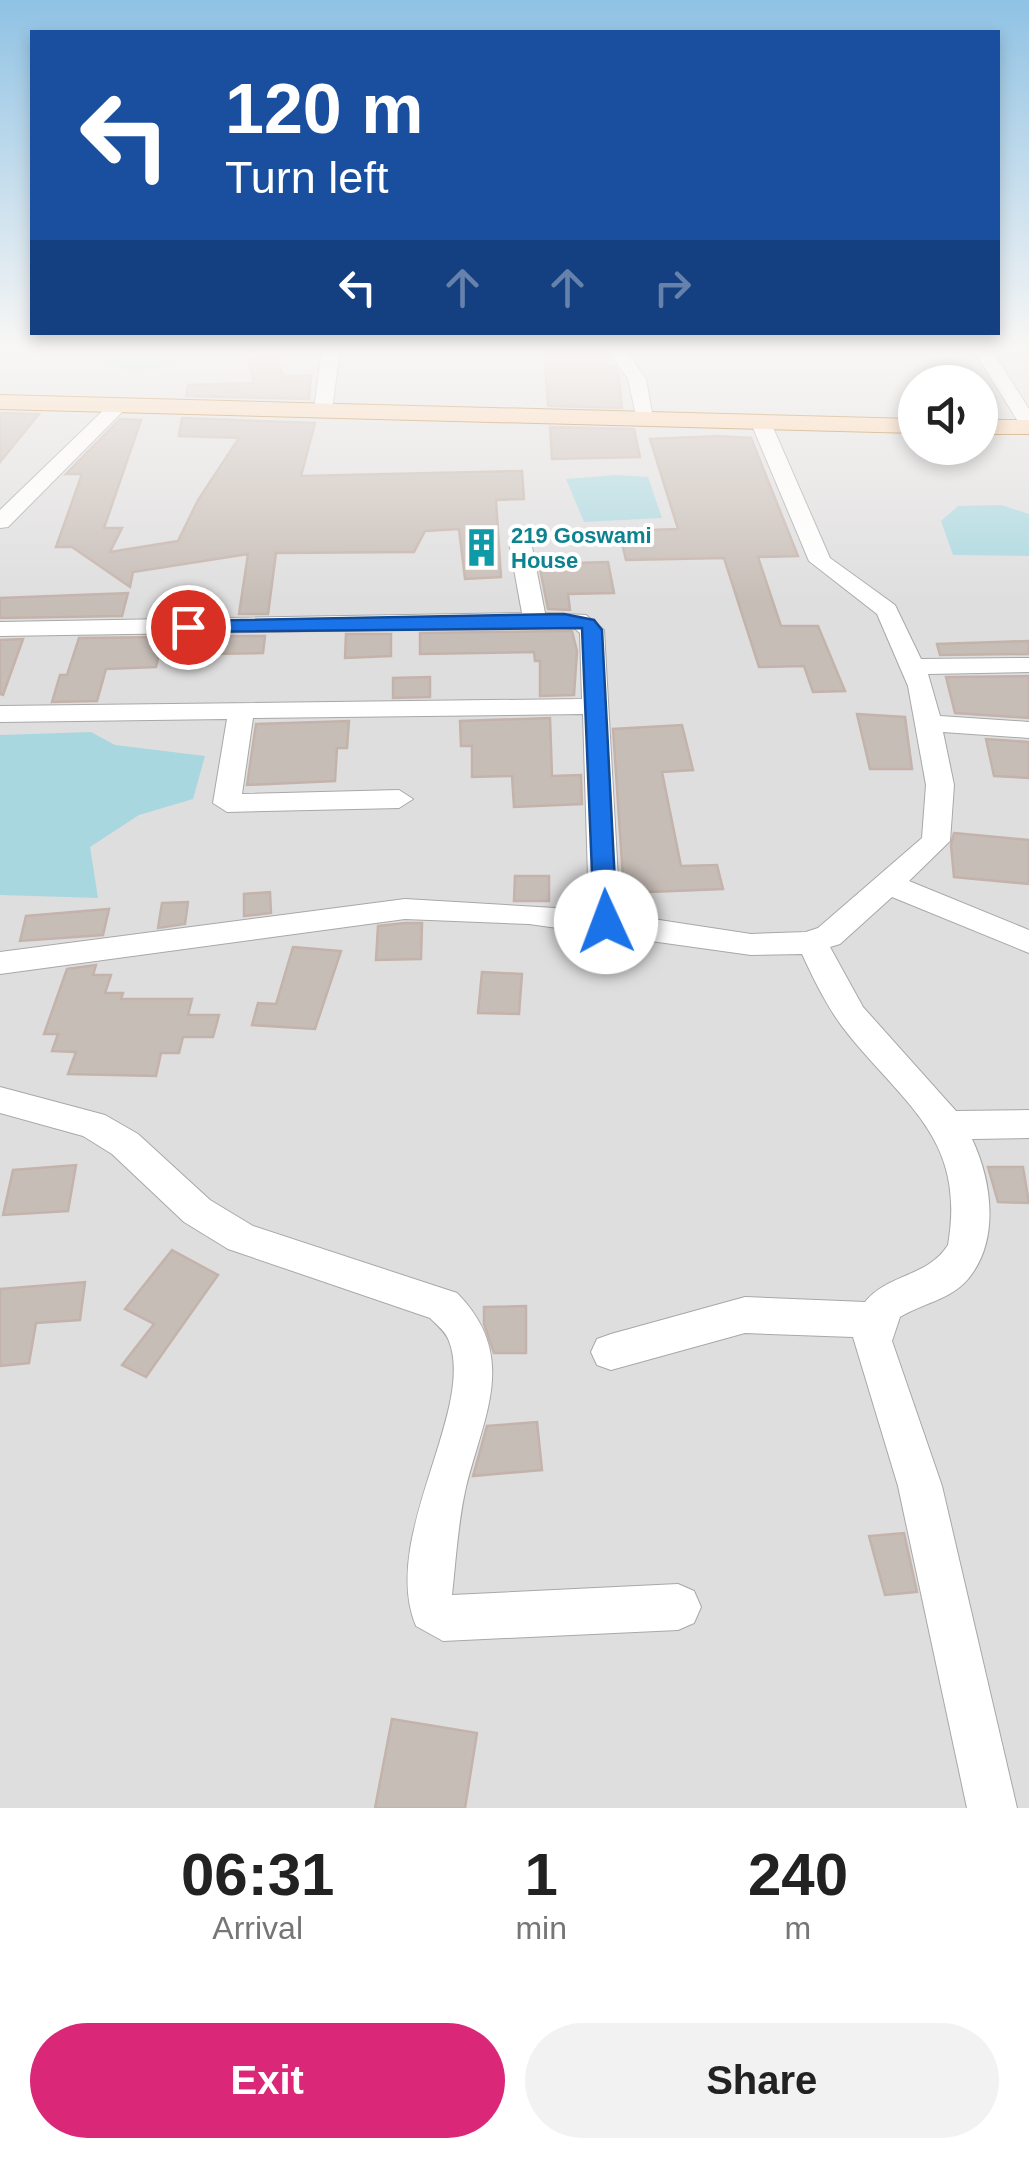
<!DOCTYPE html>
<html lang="en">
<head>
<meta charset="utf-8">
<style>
	:root { --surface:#fff; --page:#f2f2f2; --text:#222; --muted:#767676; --accent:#db2777 }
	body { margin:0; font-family:Helvetica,sans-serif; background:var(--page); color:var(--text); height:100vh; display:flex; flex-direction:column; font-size:38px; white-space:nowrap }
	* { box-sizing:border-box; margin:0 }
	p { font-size:32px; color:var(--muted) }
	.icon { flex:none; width:55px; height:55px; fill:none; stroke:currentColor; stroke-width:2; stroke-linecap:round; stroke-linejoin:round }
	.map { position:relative; height:1808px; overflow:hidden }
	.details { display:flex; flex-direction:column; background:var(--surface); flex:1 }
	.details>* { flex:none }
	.guide { position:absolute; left:30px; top:30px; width:970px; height:305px; border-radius:0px; box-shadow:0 5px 15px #0003; background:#1a4fa0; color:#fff; overflow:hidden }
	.fabs { position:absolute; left:898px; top:365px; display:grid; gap:20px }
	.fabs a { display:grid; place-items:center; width:100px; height:100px; border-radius:50%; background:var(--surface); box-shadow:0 5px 15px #0003; font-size:50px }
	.pin { position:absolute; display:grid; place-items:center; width:85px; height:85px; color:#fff; margin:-42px; border:5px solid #fff; border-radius:50%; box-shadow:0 2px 10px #0007 }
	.me { position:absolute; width:110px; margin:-55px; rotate:358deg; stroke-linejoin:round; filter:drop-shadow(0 0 8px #0008) }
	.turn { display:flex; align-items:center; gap:35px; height:210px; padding:0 30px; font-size:45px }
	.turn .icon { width:130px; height:130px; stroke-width:2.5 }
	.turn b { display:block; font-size:70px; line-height:85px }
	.lanes { display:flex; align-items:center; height:95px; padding:0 30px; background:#0003; justify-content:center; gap:50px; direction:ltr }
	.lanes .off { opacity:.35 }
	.eta { display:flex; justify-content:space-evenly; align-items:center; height:170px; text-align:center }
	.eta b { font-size:60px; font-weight:600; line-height:70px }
	.cta { display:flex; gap:20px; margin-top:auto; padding:20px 30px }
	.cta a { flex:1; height:115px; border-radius:60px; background:var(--accent); color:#fff; font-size:40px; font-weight:600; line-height:115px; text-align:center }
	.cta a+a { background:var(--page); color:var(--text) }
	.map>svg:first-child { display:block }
	.residential { fill:#dfdedf; fill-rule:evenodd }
	.water { fill:#a9d7df }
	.building { fill:#c7bdb7; stroke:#c4b3aa; stroke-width:2.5 }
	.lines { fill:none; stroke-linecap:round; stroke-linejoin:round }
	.minor-casing { stroke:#a8a8a8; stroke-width:2 }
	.major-casing { stroke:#9f5d00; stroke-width:2 }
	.minor { fill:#fff; fill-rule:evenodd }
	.major { fill:#fccea3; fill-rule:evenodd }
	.route { fill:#1a73e8; stroke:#114b97; stroke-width:2.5 }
	.labels { text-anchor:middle; stroke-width:8; stroke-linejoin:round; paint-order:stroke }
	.far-culture-label { font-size:22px; font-weight:bold; fill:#0d838f; stroke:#fff; text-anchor:start }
</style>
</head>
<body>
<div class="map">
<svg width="1029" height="1808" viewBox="0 0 1029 1808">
	<rect width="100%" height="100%" fill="#f2eee8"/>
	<path class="residential" d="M0,349H1029V1808H0ZM915,382H980V448H915Z"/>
	<g class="water">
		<path d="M104,349H279C264,354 243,352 226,354C180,360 143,381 97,361Z"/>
		<path d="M615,475L648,477L662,518L584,522L566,479Z"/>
		<path d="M1001,505L1029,514V556L953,555L941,521L958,506Z"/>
		<path d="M91,732L115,745L205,756L193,799L139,815L90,847L98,898L0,895V735Z"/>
	</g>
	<g class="building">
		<path d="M544,349H603L607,367L614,366L618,371L622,408L548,406Z"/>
		<path d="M277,356L283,376L311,375L309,399L186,396L188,385L254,383L248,359Z"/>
		<path d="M0,413L39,414L0,462Z"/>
		<path d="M182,418L315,423L301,476L522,471L524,499L496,500L501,577L465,579L459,529L425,531L414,552L276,553L268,614H239L248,554L133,572L130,587L72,547H56L82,474H66L120,419L141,420L104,528H122L110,552L178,541L198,500L239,438L179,436Z"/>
		<path d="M550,427L634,429L640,457L552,459Z"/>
		<path d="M718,436L751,438L798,556L758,557L781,626H818L845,691L813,692L804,666L759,667L724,558L626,560L619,531L678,529L650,439Z"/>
		<path d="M608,562L614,593L568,594L570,610L548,609L539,564Z"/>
		<path d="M128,593L122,616L0,618V598Z"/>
		<path d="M572,631L577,651L574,695L540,696V661H535L534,652L420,654V633Z"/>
		<path d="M346,634H391V656L345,658Z"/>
		<path d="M216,636H265L263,653L212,654Z"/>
		<path d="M163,637L156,667L106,669L97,701L52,702L60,675H67L79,638Z"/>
		<path d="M23,639L3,695L0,694V640Z"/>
		<path d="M1029,641V654L940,655L937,644Z"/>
		<path d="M1029,676V718L955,713L946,677Z"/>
		<path d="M430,677V697L393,698V678Z"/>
		<path d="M857,714L905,717L912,769H870Z"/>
		<path d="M550,718L552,776L581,775L582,804L514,807L512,776L472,777V746H461L460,721Z"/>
		<path d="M349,721L347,748H337L335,781L247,785L256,724Z"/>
		<path d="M682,725L693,770L662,772L681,866L717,865L723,889L624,893L613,729Z"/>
		<path d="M986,739L1029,742V778L994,776Z"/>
		<path d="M954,833L1029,840V884L954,877L951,845Z"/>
		<path d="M515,876H549V901H514Z"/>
		<path d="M270,892L271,913L244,916V894Z"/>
		<path d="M188,902L185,924L158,928L162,903Z"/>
		<path d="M109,909L103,935L20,941L26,916Z"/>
		<path d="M405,923H422L421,959L376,960L378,926Z"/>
		<path d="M293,947L341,951L315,1029L252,1025L258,1003L276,1004Z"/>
		<path d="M96,965L93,975H111L105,993H123L121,999H192L188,1015H219L213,1037H183L179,1053H161L156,1076L68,1074L76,1052L52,1051L58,1034H44L67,969Z"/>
		<path d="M482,972L522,974L519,1014L478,1013Z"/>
		<path d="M76,1165L68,1211L3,1215L13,1170Z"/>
		<path d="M988,1167H1023L1029,1203L998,1202Z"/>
		<path d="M172,1250L218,1275L146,1377L122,1365L154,1324L125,1309Z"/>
		<path d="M85,1282L80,1320L36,1323L29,1363L0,1366V1289Z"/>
		<path d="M526,1306V1353H494L484,1324V1307Z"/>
		<path d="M537,1422L542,1470L473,1476L487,1426Z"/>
		<path d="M904,1533L917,1592L885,1595L869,1536Z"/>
		<path d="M392,1719L477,1733L465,1808H375Z"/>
	</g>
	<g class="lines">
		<defs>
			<g id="minor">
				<path d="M322,349H340L332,410L323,416L314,410Z"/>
				<path d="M607,349H625L646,379L654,424L637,420L628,379Z"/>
				<path d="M973,349H991L1029,409V430L1022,428Z"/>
				<path d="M113,401L129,405L8,527L0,528V510Z"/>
				<path d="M754,419L771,423L830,558L895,605L921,659L1029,658V672L928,674L940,716L1029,722V738L943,732L954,785L950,841L909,881L1029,930V953L892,897L840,944L830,947L863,1007L956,1111L1029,1110V1138L972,1139C992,1181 1000,1241 968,1279C952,1299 921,1304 900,1317L892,1341L942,1486L1017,1808H967L898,1486L853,1337L745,1333L611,1370L597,1365L591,1352L597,1339L611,1334L745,1297L865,1302C887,1274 928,1277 948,1245C966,1140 907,1107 848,1034C829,1011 815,982 802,954L751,955L529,924L405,919L0,974V952L405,899L589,910L583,714L253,718L242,794L399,790L413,799L399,808L227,812L213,803L227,719L0,722V706L582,699L580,633L573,627L0,636V622L522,613L509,542L520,535L531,542L545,613L586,615L604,630L620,914L751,934L806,932L818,928L922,838L926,785L908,686L877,614L809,561L751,423Z"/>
				<path d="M0,1087L105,1115L138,1134L210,1200L253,1226L457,1293C519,1356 484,1414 466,1487C458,1522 456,1559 452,1595L678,1584L694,1591L701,1607L694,1623L678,1630L443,1641L416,1626C379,1538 476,1411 449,1341C446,1332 437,1325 430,1318L228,1249L184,1222L112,1154L83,1136L0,1113Z"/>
			</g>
			<g id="major">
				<path d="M0,395L915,419V433L0,409Z"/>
				<rect x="980" y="420" width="49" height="14"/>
			</g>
		</defs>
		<use href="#minor" class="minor-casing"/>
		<use href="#major" class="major-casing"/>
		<use href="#minor" class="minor"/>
		<use href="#major" class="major"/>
	</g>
	<linearGradient id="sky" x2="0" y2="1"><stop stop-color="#8fc2e4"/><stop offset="0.58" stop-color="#f9f7f5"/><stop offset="1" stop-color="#f9f7f5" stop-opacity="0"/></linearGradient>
	<rect width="1029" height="602" fill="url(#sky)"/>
	<path class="route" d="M564,614L594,620L602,630L617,922L606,930L594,922L582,628L188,632L179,627L188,621Z"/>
	<defs>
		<symbol id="building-bare" viewBox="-9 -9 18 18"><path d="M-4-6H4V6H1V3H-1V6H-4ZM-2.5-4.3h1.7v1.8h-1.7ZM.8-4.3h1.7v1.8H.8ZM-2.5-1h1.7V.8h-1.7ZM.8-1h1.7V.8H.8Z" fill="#0f9aa8" stroke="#fff" stroke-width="2.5" paint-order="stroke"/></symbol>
	</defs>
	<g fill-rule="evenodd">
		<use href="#building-bare" x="454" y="520" width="55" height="55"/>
	</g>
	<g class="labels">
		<g class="far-culture-label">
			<text x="511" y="543">219 Goswami<tspan x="511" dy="25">House</tspan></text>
		</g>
	</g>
</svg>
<div class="fabs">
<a><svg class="icon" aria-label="sound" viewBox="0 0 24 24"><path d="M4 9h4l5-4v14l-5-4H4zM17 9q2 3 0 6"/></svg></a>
</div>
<div class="pin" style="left:188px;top:627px;background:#d93025"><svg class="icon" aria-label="arrive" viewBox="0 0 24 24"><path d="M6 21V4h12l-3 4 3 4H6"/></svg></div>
<svg class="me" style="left:606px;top:922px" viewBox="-20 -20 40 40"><circle r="19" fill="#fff"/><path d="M0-13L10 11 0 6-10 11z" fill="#1a73e8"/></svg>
<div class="guide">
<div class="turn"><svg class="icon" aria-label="left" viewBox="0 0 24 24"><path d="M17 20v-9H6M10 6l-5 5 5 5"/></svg><div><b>120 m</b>Turn left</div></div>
<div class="lanes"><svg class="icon" aria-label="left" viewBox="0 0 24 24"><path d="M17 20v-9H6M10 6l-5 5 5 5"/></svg><svg class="icon off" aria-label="ahead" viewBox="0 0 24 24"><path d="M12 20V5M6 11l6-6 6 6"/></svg><svg class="icon off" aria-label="ahead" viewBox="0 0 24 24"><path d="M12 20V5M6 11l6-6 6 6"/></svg><svg class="icon off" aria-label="right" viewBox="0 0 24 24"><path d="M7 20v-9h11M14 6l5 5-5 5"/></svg></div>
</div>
</div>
<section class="details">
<div class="eta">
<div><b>06:31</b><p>Arrival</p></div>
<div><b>1</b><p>min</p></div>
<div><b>240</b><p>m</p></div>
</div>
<div class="cta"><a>Exit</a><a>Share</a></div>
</section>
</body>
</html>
